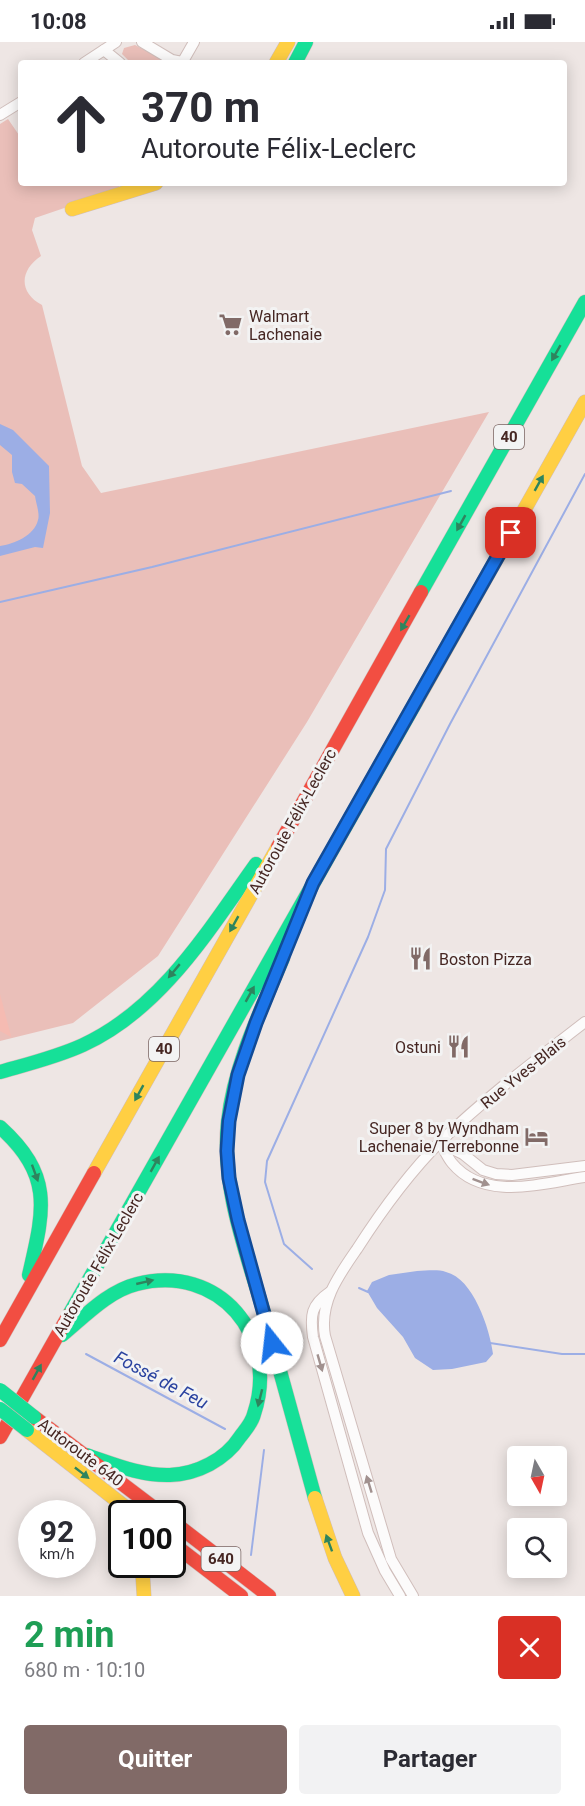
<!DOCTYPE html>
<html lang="fr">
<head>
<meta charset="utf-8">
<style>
	:root { --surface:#fff; --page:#f2f2f3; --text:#2b2b33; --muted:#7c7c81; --accent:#816a67 }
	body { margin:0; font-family:Roboto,sans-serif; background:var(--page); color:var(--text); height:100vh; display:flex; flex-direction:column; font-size:22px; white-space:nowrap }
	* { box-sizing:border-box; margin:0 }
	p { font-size:20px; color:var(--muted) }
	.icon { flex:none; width:33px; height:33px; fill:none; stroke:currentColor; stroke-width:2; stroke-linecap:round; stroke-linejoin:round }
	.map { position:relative; height:1554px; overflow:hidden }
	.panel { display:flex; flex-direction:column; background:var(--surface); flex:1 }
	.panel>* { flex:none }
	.top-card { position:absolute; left:18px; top:18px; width:549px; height:126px; border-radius:6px; box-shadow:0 3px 15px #0003; background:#fff; color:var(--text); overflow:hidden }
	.needle { width:39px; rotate:171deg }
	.buttons { position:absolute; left:507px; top:1404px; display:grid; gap:12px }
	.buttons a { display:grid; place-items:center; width:60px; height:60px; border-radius:6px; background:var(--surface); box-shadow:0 3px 15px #0003; font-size:30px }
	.speed { position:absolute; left:18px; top:1458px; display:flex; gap:12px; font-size:30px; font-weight:700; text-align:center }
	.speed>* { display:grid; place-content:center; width:78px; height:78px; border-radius:50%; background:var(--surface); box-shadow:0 3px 15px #0003; line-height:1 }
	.speed small { font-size:15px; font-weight:400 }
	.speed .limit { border:3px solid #111; border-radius:9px; background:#fff; color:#111 }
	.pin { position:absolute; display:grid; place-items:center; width:51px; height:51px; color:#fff; margin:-26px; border-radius:12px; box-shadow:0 3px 9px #0006 }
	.me { position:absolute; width:66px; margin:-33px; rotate:344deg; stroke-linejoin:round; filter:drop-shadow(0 0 4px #0008) }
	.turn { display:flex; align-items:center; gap:21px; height:126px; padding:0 24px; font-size:27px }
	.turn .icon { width:78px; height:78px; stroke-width:2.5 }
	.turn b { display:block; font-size:42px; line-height:51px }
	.round { display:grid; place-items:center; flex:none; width:63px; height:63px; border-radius:6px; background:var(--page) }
	.overview { display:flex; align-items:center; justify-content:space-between; height:102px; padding:0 24px }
	h1 { font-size:36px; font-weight:700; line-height:45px; color:#1e9e55 }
	.cta { display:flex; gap:12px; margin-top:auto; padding:12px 24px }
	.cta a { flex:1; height:69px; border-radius:6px; background:var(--accent); color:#fff; font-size:24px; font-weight:700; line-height:69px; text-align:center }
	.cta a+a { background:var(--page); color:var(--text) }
	.status { display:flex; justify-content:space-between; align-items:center; height:42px; padding:0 30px; background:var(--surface); direction:ltr }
	.status svg { height:16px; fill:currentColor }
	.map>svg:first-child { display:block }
	.green { fill:#eabfb9 }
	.forest { fill:#f5bbb2 }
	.water { fill:#9caee5 }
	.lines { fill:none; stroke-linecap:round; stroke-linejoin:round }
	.stream { stroke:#9caee5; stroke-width:2 }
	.street-casing { stroke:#d0bebb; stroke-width:12 }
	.fast-casing { stroke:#d0bebb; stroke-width:15 }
	.slow-casing { stroke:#d0bebb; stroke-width:15 }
	.jam-casing { stroke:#d0bebb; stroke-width:15 }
	.street { stroke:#fcfbfb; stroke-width:10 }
	.fast { stroke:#16e098; stroke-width:14 }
	.slow { stroke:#ffcf43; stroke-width:14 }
	.jam { stroke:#f24e42; stroke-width:14 }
	.fast-bridge-casing { stroke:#d0bebb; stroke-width:15; stroke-linecap:butt }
	.fast-bridge { stroke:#16e098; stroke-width:14 }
	.oneway { fill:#2e845e }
	.oneway2 { fill:#a1918f }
	.route-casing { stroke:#114b97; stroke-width:15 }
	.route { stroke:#1a73e8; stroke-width:10 }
	.labels { text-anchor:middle; stroke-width:6; stroke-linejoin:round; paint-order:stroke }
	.shield { fill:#f3f3f3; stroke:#7a6461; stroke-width:1.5 }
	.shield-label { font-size:15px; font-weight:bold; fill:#462723 }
	.poi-label { font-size:16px; fill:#462723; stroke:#f3f3f3; text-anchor:start }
	.street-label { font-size:16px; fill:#462723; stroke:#f3f3f3 }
	.water-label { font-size:18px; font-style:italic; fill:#2a43a0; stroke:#f3f3f3 }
</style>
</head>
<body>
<div class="status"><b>10:08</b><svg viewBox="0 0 49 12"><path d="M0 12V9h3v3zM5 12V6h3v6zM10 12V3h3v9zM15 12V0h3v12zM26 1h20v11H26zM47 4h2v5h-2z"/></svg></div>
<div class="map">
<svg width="585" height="1554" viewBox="0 0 585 1554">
	<rect width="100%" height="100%" fill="#eee6e4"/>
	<g class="green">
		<path d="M135,3L169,21H131L122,12L124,6Z"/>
		<path d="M8,77L21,96V141H118L120,147L35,176L32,188L41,214C20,228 18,250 42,263L82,424L101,451L489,370L307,680L158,914L73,981L0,999V82Z"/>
	</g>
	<path class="forest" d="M0,952L11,994V995L0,989Z"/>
	<g class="water">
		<path d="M0,382L13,388L49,424L50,471L43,506L35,505L0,514V504C14,502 34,494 38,478C40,472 36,461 35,454L22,442L15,441L12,430V413L0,403Z"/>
		<path d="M417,1229C426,1229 437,1227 446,1230C473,1236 490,1287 493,1312L486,1320L452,1327L433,1328L415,1316L403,1295L377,1266L367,1249L372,1240L389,1233Z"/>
	</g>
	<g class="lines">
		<g class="stream">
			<path d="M0,560L152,525L451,449"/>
			<path d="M312,1227L284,1202L265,1140L267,1119L368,895L385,848L386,807L450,682L585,432"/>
			<path d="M359,1246L368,1250"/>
			<path d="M490,1301L562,1312H585"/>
			<path d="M86,1312L225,1387"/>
			<path d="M251,1513L264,1408"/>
		</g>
		<defs>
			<g id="street">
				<path d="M142,0L172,18L182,20"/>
				<path d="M104,8L120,21"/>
				<path d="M84,21L116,0"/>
				<path d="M182,21L194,0"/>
				<path d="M0,73L21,60"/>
				<path d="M440,1101C444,1107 447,1115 452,1121C484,1160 543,1141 585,1135"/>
				<path d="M440,1101L463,1112L483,1128L496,1132L512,1133L585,1124"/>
				<path d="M330,1250C311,1263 310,1273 313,1295L368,1491L385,1529L400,1554"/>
				<path d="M413,1554L391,1517L325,1294C319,1260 339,1233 357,1207C382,1168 408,1132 441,1099C485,1056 536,1018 585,980"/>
			</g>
			<g id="fast">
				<path d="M295,21L306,0"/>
				<path d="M421,550L585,260"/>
				<path d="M283,916C261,968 234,1023 228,1080C221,1145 246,1209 264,1271C281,1333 298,1395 315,1456"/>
				<path d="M0,1030C28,1022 57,1015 83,1003C161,967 208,889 256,822"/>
				<path d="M0,1085C54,1134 44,1168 29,1233"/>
				<path d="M69,1273L416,660"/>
				<path d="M62,1293C84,1275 108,1249 137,1242C219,1221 280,1294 254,1372C252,1381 245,1388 240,1395C225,1418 197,1432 170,1433C141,1434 113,1422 86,1413"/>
			</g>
			<g id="slow">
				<path d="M276,21L288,0"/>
				<path d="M72,167L156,141"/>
				<path d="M416,660L585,360"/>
				<path d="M94,1131L278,805"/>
				<path d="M27,1388L134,1472"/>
				<path d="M315,1456L335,1516L353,1554"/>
				<path d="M142,1522L144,1554"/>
			</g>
			<g id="jam">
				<path d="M278,805L421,550"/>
				<path d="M0,1298L94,1131"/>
				<path d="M34,1375L162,1472"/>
				<path d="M0,1395L69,1273"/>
				<path d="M172,1479L269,1554"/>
				<path d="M172,1501L241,1554"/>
			</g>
		</defs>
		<use href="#street" class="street-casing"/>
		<use href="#fast" class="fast-casing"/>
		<use href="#slow" class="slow-casing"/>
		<use href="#jam" class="jam-casing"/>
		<use href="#street" class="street"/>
		<use href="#fast" class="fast"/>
		<use href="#slow" class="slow"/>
		<use href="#jam" class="jam"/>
		<defs>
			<g id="fast-bridge">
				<path d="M0,1348L34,1375"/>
				<path d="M0,1367L27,1388"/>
			</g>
		</defs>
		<use href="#fast-bridge" class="fast-bridge-casing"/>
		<use href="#fast-bridge" class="fast-bridge"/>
	</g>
	<defs><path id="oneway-solid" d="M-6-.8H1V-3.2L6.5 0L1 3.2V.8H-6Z" transform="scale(1.5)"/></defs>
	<g class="oneway">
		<use href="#oneway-solid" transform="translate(556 311) rotate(120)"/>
		<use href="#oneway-solid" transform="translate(539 441) rotate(-61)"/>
		<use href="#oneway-solid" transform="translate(461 481) rotate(119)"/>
		<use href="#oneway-solid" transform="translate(405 581) rotate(120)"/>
		<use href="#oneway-solid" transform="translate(234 882) rotate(119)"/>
		<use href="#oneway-solid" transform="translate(174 929) rotate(130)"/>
		<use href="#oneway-solid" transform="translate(250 952) rotate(-61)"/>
		<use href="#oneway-solid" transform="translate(139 1051) rotate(119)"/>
		<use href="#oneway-solid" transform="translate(155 1122) rotate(-61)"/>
		<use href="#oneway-solid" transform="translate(35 1131) rotate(70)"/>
		<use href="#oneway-solid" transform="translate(145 1240) rotate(-13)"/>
		<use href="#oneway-solid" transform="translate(37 1330) rotate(-61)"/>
		<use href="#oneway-solid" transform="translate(260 1356) rotate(104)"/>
		<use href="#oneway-solid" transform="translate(82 1431) rotate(38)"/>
		<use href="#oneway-solid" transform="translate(329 1501) rotate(-110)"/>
	</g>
	<g class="oneway2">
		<use href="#oneway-solid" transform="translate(481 1140) rotate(20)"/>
		<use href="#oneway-solid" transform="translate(320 1321) rotate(74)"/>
		<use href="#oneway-solid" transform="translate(369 1442) rotate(-107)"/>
	</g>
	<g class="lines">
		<defs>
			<path id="route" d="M272,1301L238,1178L229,1136L227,1109L229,1079L238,1033L256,981L313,841L511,491"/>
		</defs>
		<use href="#route" class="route-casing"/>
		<use href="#route" class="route"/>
	</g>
	<defs>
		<symbol id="supermarket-bare" viewBox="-9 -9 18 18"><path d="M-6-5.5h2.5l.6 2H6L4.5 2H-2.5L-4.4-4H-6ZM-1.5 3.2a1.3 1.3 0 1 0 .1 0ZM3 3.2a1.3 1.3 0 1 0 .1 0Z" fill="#816a67" stroke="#f3f3f3" stroke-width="2.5" paint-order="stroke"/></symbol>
		<symbol id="restaurant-bare" viewBox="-9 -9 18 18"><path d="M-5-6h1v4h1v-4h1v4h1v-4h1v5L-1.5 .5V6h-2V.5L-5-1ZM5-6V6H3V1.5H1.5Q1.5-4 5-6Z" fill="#816a67" stroke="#f3f3f3" stroke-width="2.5" paint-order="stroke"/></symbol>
		<symbol id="hotel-bare" viewBox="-9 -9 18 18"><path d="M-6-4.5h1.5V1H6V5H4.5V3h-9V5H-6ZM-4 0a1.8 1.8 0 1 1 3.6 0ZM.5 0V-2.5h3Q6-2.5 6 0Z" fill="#816a67" stroke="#f3f3f3" stroke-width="2.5" paint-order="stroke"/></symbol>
	</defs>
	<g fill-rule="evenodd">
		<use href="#supermarket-bare" x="214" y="266" width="33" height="33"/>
		<use href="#restaurant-bare" x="404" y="900" width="33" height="33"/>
		<use href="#restaurant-bare" x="442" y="988" width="33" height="33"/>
		<use href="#hotel-bare" x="520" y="1078" width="33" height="33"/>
	</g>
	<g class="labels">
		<g class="shield">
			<rect x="494" y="383" width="30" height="24" rx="4.5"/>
			<rect x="149" y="995" width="30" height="24" rx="4.5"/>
			<rect x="201.5" y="1505" width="39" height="24" rx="4.5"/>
		</g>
		<g class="shield-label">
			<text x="509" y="400">40</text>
			<text x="164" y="1012">40</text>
			<text x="221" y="1522">640</text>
		</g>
		<g class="poi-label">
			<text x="249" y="280">Walmart<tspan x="249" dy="18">Lachenaie</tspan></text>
			<text x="439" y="923">Boston Pizza</text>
			<text x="441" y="1011" text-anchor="end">Ostuni</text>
			<text x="519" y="1092" text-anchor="end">Super 8 by Wyndham<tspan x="519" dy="18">Lachenaie/Terrebonne</tspan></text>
		</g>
		<g class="street-label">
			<text transform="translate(292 779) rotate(-61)" y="6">Autoroute Félix-Leclerc</text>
			<text transform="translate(523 1030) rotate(-39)" y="6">Rue Yves-Blais</text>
			<text transform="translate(98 1222) rotate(-60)" y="6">Autoroute Félix-Leclerc</text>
			<text transform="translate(81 1410) rotate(37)" y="6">Autoroute 640</text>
		</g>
		<g class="water-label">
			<text transform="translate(161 1338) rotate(28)" y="6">Fossé de Feu</text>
		</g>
	</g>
</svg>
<div class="buttons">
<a><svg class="needle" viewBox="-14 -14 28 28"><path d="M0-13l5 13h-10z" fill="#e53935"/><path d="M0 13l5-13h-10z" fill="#7c7c81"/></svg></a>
<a><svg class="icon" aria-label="search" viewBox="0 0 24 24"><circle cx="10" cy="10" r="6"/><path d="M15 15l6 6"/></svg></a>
</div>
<div class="speed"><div>92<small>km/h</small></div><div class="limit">100</div></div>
<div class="pin" style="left:511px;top:491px;background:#d93025"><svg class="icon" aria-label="arrive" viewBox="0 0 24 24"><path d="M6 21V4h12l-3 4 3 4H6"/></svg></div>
<svg class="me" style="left:272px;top:1301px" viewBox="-20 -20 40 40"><circle r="19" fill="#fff"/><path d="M0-13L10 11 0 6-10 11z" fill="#1a73e8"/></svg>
<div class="top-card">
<div class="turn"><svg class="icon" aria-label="ahead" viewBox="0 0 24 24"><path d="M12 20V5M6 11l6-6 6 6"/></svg><div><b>370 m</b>Autoroute Félix-Leclerc</div></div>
</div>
</div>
<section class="panel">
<div class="overview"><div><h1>2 min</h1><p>680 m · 10:10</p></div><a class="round" style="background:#d93025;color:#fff"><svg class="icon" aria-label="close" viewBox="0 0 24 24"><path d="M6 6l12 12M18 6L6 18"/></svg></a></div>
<div class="cta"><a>Quitter</a><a>Partager</a></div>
</section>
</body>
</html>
